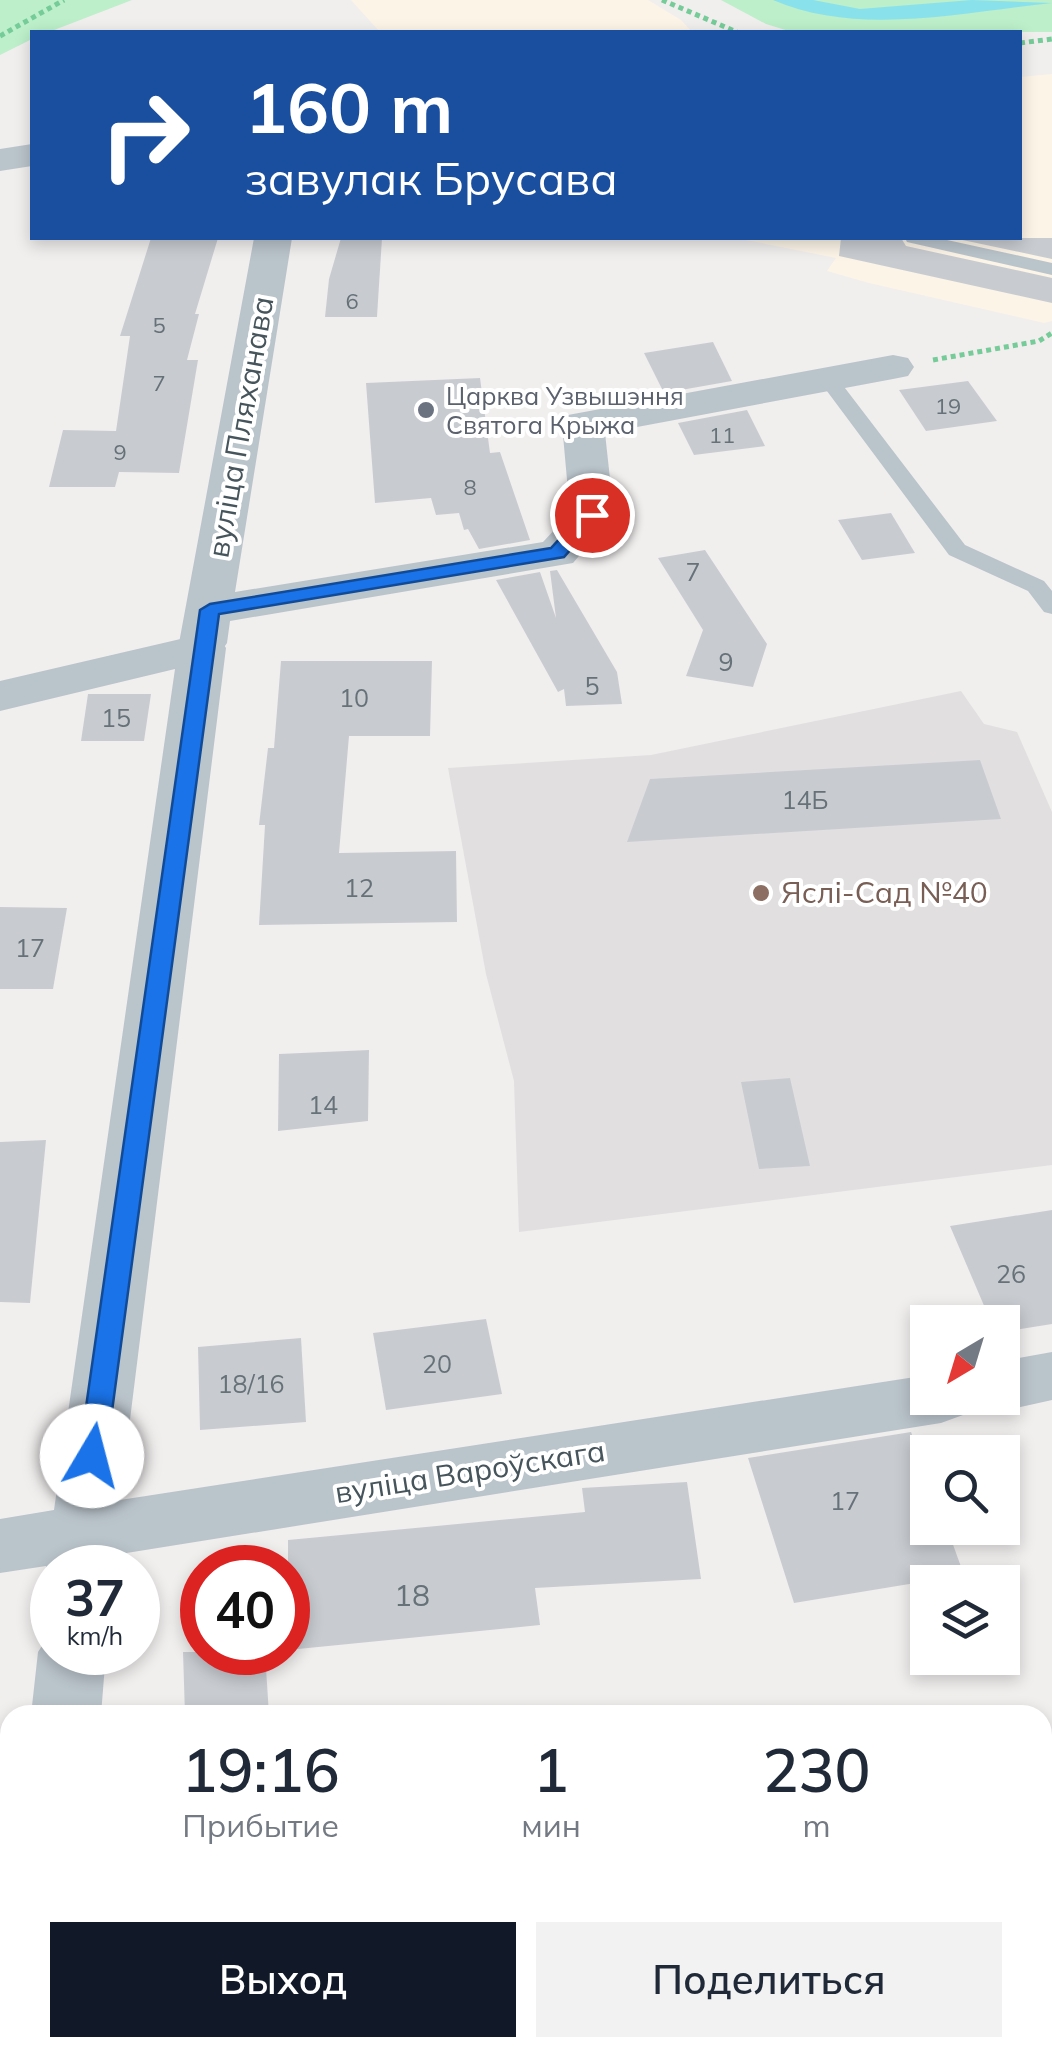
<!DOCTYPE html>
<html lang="ru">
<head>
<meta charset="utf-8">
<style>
	:root { --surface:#fff; --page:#f2f2f3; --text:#1f2937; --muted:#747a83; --accent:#111827 }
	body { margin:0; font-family:Mulish,sans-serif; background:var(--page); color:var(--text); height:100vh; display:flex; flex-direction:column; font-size:38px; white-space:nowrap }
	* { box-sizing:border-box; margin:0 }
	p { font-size:32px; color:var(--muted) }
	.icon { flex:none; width:55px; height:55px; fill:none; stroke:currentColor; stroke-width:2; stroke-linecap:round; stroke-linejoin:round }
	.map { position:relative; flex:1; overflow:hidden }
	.panel { position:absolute; left:0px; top:1705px; width:1052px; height:352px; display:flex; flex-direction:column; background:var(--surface); border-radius:30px 30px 0 0; box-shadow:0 5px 15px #0003 }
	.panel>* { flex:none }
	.top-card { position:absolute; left:30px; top:30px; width:992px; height:210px; border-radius:0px; box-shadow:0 5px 15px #0003; background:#1a4fa0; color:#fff; overflow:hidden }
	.needle { width:65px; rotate:218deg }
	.buttons { position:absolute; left:910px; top:1305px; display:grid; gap:20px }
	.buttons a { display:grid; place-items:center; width:110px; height:110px; border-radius:0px; background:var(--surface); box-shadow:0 5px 15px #0003; font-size:50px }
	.speed { position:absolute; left:30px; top:1545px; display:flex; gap:20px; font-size:50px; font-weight:700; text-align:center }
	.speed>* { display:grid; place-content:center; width:130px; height:130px; border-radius:50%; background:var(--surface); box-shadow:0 5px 15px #0003; line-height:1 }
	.speed small { font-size:25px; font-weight:400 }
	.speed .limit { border:15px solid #d22; background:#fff; color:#111 }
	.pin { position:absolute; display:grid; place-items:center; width:85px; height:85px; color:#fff; margin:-42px; border:5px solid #fff; border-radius:50%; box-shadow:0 2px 10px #0007 }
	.me { position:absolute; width:110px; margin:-55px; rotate:8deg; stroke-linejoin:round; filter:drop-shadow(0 0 8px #0008) }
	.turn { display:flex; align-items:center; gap:35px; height:210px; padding:0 50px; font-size:45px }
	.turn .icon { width:130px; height:130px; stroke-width:2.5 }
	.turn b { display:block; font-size:70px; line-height:85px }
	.eta { display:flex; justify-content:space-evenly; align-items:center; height:170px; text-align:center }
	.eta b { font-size:60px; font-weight:600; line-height:70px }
	.primary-button { display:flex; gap:20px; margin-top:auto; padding:20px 50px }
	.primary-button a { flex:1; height:115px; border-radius:0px; background:var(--accent); color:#fff; font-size:40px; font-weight:600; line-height:115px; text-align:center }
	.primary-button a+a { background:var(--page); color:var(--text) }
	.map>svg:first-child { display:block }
	.commercial { fill:#fcf4e7 }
	.education { fill:#e2dfe0 }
	.green { fill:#bcefca }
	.water { fill:#89e1eb }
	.building { fill:#c8ccd1 }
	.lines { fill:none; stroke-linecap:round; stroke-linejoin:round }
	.path { stroke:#75cc98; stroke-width:5; stroke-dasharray:5 4; stroke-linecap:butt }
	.service { fill:#bac4cb; fill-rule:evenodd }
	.minor { fill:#bac4cb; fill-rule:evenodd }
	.tertiary { fill:#bac4cb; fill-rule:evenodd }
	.route { fill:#1a73e8; stroke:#114b97; stroke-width:2.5 }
	.worship-dot { fill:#6b7280; stroke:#fff; stroke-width:4 }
	.education-dot { fill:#8d6e63; stroke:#fff; stroke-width:4 }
	.labels { text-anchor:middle; stroke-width:8; stroke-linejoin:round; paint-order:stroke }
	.far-number-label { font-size:22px; fill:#667278 }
	.far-worship-label { font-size:25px; fill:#5b616d; stroke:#fff; text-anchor:start }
	.number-label { font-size:25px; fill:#667278 }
	.street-label { font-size:30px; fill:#46545b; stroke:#fff }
	.education-label { font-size:30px; fill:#785e54; stroke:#fff; text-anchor:start }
	.near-number-label { font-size:30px; fill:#667278 }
</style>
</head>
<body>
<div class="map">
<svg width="1052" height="2056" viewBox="0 0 1052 2056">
	<rect width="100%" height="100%" fill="#f1eeee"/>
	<g class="commercial">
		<path d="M351,0H648L681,20L692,32H380Z"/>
		<path d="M1052,74V321L1044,323L869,283L827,271L836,258L736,238H1020V77Z"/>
	</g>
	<path class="education" d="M961,691L984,724L1017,732L1052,812V1165L519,1232L514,1081L486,974L448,768L651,755Z"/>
	<g class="green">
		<path d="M0,0H132L49,32H32V39L0,55Z"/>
		<path d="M721,0H1052V32H792L766,24Z"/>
	</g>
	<path class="water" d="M773,0H813L860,9L972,0L1052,3C963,12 858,37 773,0Z"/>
	<g class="building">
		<path d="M151,238H218L195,314H199L187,360H198L179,473L119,472L115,487H49L63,430L116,431L130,336H120Z"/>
		<path d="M341,238H382L377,317H325L329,279Z"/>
		<path d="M841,238H901L906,246L1052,278V303L839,256Z"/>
		<path d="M953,238H1052V259Z"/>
		<path d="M713,342L732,381L664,393L644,353Z"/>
		<path d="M480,378L490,453L500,452L530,540L479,549L468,529L464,530L459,513L436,515L431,498L375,503L366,383Z"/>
		<path d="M968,381L997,421L926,431L899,390Z"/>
		<path d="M747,410L765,446L694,455L678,423Z"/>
		<path d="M891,513L915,553L862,560L838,520Z"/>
		<path d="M705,550L767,644L753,687L686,676L703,630L658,558Z"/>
		<path d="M557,570L617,672L622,704L566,706L564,689L558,692L496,580L540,572L556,618L550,571Z"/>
		<path d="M281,661H432L430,736H349L339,853L456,851L457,922L259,925L265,825H259L268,748H274Z"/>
		<path d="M88,694H151L144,741H81Z"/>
		<path d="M980,760L1001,819L627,842L650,779Z"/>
		<path d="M0,907L67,908L53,989H0Z"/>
		<path d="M369,1050L368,1121L278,1131L279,1054Z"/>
		<path d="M790,1078L810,1166L759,1169L741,1082Z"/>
		<path d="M46,1140L30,1303L0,1302V1142Z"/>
		<path d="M1052,1210V1324L1002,1332V1322H991L950,1226Z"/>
		<path d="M486,1319L502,1394L386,1410L373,1333Z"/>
		<path d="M301,1338L306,1422L200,1430L198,1347Z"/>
		<path d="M911,1432L928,1475V1528H947L964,1575L794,1603L748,1458Z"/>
		<path d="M687,1482L701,1579L535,1588L540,1625L288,1650V1540L585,1512L582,1488Z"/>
		<path d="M183,1652H265L269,1715H185Z"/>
	</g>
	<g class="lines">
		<g class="path">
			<path d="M662,0L737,32"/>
			<path d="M0,36L64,0"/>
			<path d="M1020,43L1052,39"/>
			<path d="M933,360L1039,341L1052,333"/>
		</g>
		<g class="service">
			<path d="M905,238H938L1052,263V275L907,242Z"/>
			<path d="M828,373L835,375L965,545L1044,581L1052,591V614L1044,612L1028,591L949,555L818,379Z"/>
			<path d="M1052,2024V2056H1029L1025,2048H1042V2025Z"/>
			<path d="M789,2048H910L907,2056H785Z"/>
		</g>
		<g class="minor">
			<path d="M32,144V166L0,171V149Z"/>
			<path d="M254,238H292L235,592L543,542L570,513L562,424L568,415L893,355L908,358L914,367L908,376L893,379L605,433L614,515L573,563L230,621L227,643L220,653L203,657L186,653L179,643Z"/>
		</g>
		<g class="tertiary">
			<path d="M202,634L219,638L226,648L120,1500L928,1375V1398H972L963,1415L941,1423L114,1555L112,1568H52V1581L46,1566L0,1573V1519L54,1510L175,669L0,711V681Z"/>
			<path d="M1052,1352V1400L1002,1411L980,1403L977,1398H1002V1361Z"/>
			<path d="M52,1630V1652H106L101,1715H31L38,1652Z"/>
			<path d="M10,2023V2048H75L74,2056H0Z"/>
		</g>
	</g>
	<path class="route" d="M592,509L601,515L564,557L219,614L106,1456L102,1464L92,1467L83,1464L79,1456L200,610L210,604L551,548L585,511Z"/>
	<circle class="worship-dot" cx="426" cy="410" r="10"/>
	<circle class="education-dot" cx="761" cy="893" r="10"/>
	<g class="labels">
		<g class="far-number-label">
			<text x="352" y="309">6</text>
			<text x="159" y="333">5</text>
			<text x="159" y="391">7</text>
			<text x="948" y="414">19</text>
			<text x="722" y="443">11</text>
			<text x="120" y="460">9</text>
			<text x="470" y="495">8</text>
		</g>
		<g class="far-worship-label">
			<text x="446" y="405">Царква Узвышэння<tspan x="446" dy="29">Святога Крыжа</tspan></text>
		</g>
		<g class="number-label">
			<text x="693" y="581">7</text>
			<text x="726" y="671">9</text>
			<text x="592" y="695">5</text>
			<text x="354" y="707">10</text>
			<text x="116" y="727">15</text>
			<text x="805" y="809">14Б</text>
			<text x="359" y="897">12</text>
			<text x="30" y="957">17</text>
			<text x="323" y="1114">14</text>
			<text x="1011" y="1283">26</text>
			<text x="437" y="1373">20</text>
			<text x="251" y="1393">18/16</text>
			<text x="845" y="1510">17</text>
		</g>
		<g class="street-label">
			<text transform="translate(241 427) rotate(-80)" y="10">вуліца Пляханава</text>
			<text transform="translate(470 1472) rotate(-9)" y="10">вуліца Вароўскага</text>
		</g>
		<g class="education-label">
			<text x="781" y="903">Яслі-Сад №40</text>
		</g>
		<g class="near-number-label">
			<text x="412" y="1606">18</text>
		</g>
	</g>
</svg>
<div class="buttons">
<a><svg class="needle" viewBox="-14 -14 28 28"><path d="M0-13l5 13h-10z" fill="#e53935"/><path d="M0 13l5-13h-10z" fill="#747a83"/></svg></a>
<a><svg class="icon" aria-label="search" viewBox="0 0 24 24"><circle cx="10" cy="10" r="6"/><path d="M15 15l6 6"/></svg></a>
<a><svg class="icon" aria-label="layers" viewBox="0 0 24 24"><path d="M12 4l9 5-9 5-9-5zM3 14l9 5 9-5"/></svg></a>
</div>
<div class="speed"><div>37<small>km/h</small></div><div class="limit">40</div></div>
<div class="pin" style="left:592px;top:515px;background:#d93025"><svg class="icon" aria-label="arrive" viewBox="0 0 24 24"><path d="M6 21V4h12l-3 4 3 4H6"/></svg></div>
<svg class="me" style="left:92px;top:1456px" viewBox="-20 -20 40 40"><circle r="19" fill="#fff"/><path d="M0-13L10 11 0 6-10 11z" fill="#1a73e8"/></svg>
<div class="top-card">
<div class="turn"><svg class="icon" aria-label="right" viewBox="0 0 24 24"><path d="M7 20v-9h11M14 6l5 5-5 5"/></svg><div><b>160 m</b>завулак Брусава</div></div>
</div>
<section class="panel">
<div class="eta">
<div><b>19:16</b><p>Прибытие</p></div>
<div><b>1</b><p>мин</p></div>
<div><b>230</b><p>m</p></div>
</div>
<div class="primary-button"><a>Выход</a><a>Поделиться</a></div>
</section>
</div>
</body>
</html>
